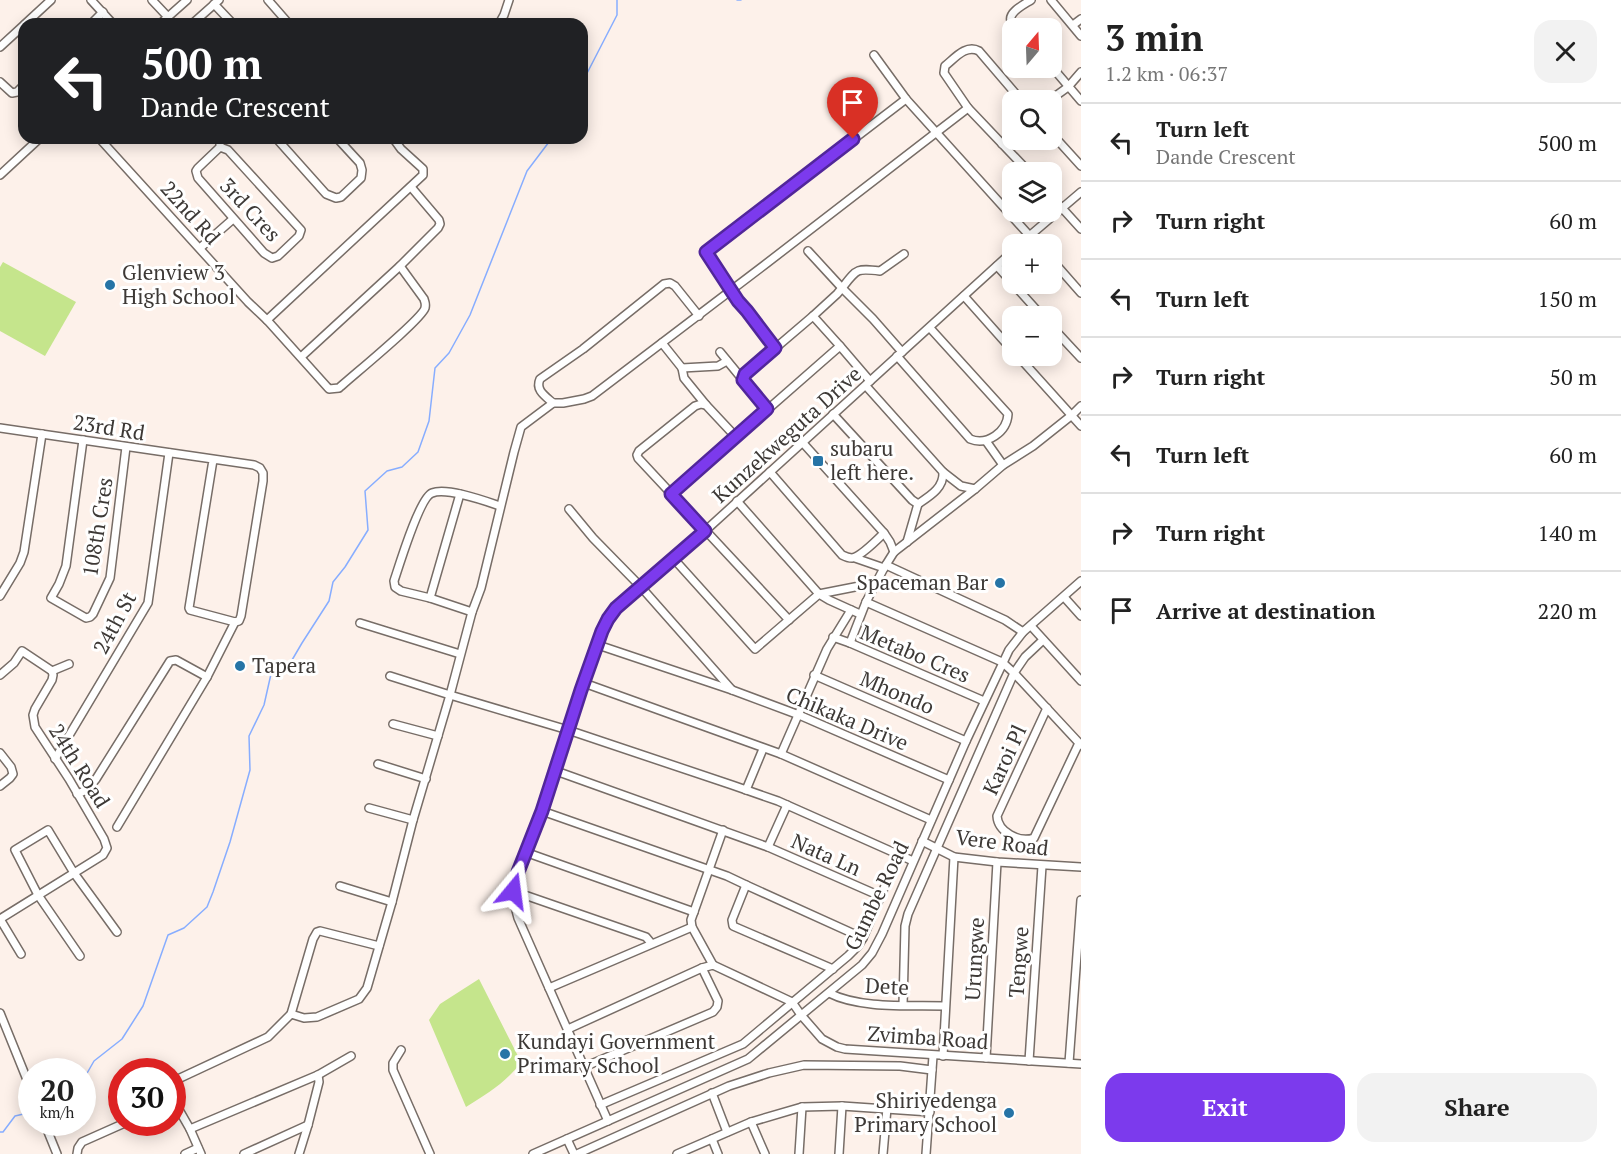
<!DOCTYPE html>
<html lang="en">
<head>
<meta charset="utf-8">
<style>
	:root { --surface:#fff; --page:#f2f2f2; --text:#222; --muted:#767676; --line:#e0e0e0; --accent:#7c3aed }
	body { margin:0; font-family:"PT Serif",serif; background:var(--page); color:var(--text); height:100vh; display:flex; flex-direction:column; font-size:22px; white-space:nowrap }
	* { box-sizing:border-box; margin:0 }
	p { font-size:20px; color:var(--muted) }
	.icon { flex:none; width:33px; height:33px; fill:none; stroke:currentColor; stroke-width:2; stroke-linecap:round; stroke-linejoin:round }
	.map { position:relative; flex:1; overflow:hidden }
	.side { display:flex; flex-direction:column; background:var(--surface); width:540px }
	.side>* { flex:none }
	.hud { position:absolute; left:18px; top:18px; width:570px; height:126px; border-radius:18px; box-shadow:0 3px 15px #0003; background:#202124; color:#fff; overflow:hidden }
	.needle { width:39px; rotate:19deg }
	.fabs { position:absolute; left:1002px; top:18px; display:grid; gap:12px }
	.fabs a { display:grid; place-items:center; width:60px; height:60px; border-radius:12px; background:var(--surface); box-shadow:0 3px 15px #0003; font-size:30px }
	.speed { position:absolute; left:18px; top:1058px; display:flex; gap:12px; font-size:30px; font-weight:700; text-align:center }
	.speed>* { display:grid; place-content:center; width:78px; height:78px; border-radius:50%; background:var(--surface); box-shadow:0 3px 15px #0003; line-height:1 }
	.speed small { font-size:15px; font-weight:400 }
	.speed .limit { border:9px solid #d22; background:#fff; color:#111 }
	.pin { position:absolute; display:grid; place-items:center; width:51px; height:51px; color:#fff; margin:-62px -26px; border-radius:50% 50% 50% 0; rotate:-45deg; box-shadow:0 0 6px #0007 }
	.pin .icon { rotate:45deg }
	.me { position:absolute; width:66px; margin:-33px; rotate:16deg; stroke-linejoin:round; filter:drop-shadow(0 0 4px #0008) }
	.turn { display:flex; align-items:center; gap:21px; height:126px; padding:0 24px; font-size:27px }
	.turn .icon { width:78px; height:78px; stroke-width:2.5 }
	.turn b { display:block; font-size:42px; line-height:51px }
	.round { display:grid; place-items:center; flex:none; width:63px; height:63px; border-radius:18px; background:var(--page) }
	.overview { display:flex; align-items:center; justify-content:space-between; height:102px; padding:0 24px }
	h1 { font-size:36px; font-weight:800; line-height:45px }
	.primary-button { display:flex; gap:12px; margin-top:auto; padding:12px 24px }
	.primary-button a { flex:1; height:69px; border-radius:18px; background:var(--accent); color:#fff; font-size:24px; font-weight:800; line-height:69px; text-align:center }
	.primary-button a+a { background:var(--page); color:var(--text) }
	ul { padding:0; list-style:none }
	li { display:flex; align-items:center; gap:18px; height:78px; padding:0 24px; border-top:2px solid var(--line) }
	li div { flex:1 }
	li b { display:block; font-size:22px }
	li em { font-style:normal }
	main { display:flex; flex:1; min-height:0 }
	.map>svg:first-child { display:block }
	.green { fill:#c5e58c }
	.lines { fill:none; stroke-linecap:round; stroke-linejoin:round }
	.stream { stroke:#87adff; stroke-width:1.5 }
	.minor-casing { stroke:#776d67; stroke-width:10 }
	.minor { stroke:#fff; stroke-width:7 }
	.route-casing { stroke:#51269a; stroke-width:15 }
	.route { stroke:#7c3aed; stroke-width:10 }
	.poi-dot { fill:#2674a6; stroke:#fff; stroke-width:2 }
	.labels { text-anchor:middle; stroke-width:6; stroke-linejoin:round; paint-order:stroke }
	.street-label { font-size:21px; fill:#3d3936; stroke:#fff }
	.poi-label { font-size:21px; fill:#3d3936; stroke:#fff; text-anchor:start }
</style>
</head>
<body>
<main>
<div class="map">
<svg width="1081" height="1154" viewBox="0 0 1081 1154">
	<rect width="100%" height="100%" fill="#fdf1ea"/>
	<g class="green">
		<path d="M3,262L76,302L45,356L0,331V267Z"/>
		<path d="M479,979L521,1062C507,1082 487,1094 466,1107L429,1020L440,1004Z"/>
	</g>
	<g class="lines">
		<g class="stream">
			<path d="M737,0H741"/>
			<path d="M582,83L617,15V0"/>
			<path d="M82,1082L94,1061L122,1039L143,1006L168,935L184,928L207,907L213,892L230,842L250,770L249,736L264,705L271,674L285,672L302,643L329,601L333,582L345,567L368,530L365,491L387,471L402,467L418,452L429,421L435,368L449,353L470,315L527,171L552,138"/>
			<path d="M0,1132H3L15,1116L32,1112"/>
		</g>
		<defs>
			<g id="minor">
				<path d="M91,0L113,24"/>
				<path d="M152,0L168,17"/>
				<path d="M268,0L289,24"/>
				<path d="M1051,0L1081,36"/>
				<path d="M214,4L233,24"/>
				<path d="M25,24L51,0"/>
				<path d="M91,24L103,12"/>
				<path d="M160,24L187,0"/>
				<path d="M192,24L219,0"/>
				<path d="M499,24L504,15L509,0"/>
				<path d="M1073,25L1081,19"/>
				<path d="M1017,28C1017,28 1011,22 1011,21C1008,12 1025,4 1031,0"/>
				<path d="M0,47L24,25"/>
				<path d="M874,55L906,99L1037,244"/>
				<path d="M1052,67L1081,101"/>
				<path d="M0,82L12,93L17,92L24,85"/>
				<path d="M1050,100L1068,87L1081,72"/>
				<path d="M968,108L944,73L945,66C955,58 966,44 979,51L1021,100"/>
				<path d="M1052,134L1081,166"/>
				<path d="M99,138L248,302L267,320L329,389L339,388C352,376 421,320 425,308C426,303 425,303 424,299L400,266"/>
				<path d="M220,138V147L228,150L301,230L299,236L278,256L272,258L264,253L198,178L196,171L198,168L220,147"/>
				<path d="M276,138L326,194L336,198L341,197L361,178L362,170L360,163L337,138"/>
				<path d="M1002,144L1012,134"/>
				<path d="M0,175L40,138"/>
				<path d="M1052,197L1081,229"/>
				<path d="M1020,244L1081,192"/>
				<path d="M200,248L233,219"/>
				<path d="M808,251L842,288C857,269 856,268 880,271L904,254"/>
				<path d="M1052,260L1081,293"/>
				<path d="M997,266L1042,316"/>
				<path d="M964,296L1012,350"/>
				<path d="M813,316L840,346"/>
				<path d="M267,320L423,175V169L401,149L393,138"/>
				<path d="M1052,327L1081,358"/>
				<path d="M662,343L682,368L684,378L706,405"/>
				<path d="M775,348L747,311L738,301L706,252L906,99"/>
				<path d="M720,352L743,380"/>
				<path d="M897,356L970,439C987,446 1007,432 1008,414L930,328"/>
				<path d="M1018,356L1081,426"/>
				<path d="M301,357L400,266L438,228L440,224L439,220L411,187"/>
				<path d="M682,368L718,366L727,361"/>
				<path d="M553,403C545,396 535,390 540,379L583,349L664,284L670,283L675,286L699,316"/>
				<path d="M767,409L745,384L743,380L745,374L813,316L837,294L842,288L873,319L902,352"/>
				<path d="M833,414L912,500L918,504C930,496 944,488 943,472L866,386"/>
				<path d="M0,428L254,465L260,468L263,473V481L241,616L239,621L235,622L190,610L189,608L213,460"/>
				<path d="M735,436L706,405L701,404L695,406L639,451L637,455L638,458L789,620"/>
				<path d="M83,440L66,566L59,584L51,598L86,618L90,617L93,614L110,578L126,447"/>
				<path d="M986,441L1003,465"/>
				<path d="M770,472L842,555C846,557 848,558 852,558C860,557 878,539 884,533L803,443"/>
				<path d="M943,472L961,486L975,489"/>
				<path d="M671,494L840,346L870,381"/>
				<path d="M737,501L819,594L829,600L860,614"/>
				<path d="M569,509L593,538L641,587L732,690"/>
				<path d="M884,533L890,542L894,552"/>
				<path d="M907,542L918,504"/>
				<path d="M673,558L755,649L819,594"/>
				<path d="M855,558L884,568"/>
				<path d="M886,565L1005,620L1023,632"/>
				<path d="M819,594L875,583"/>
				<path d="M0,596L20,563L24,552L42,434"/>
				<path d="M1064,597L1081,616"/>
				<path d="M430,598L460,494"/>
				<path d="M866,602L1002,662L1014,673L1081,745"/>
				<path d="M472,612L430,598L401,591L395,587L394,581C399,566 420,497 432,493C447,487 485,501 500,506"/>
				<path d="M360,623L460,654"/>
				<path d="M1031,626L1081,681"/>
				<path d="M833,637L850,643L984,701"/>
				<path d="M850,643L866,602L884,568L894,552L975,489L1003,465L1033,446L1072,415L1081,406"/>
				<path d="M598,645L732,690L799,715L949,780"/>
				<path d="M52,671L69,664"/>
				<path d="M0,675L14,663L22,651L52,671"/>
				<path d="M814,675L966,741"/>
				<path d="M390,676L450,695L568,730L732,785L778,801L913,861"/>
				<path d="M584,683L781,754L931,820"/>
				<path d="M1047,708L997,816C998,832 1019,843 1034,838L1079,743"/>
				<path d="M393,724L438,736"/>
				<path d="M0,753L11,767L13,774L10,778L0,786"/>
				<path d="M781,754L827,649L851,610"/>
				<path d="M55,759L148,603L169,453"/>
				<path d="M378,764L426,779"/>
				<path d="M556,771L768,847L880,896"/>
				<path d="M746,790L763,749"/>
				<path d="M77,794L87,790L96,779L170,661L176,660L207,677"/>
				<path d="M369,808L413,820"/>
				<path d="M542,811L727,876L746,885"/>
				<path d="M117,827L207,677L235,622"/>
				<path d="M922,841L954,857L997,862L1081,867"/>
				<path d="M768,847L787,805"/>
				<path d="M525,852L694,912"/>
				<path d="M340,886L392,902"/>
				<path d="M513,891L646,937L651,943"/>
				<path d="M0,919L103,855L107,848L104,839L69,779L35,727L33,715L35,709L52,680L53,675L52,671"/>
				<path d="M0,919L21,954"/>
				<path d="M80,956L38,895L15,850L48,830L74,873L117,932"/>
				<path d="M713,965L692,927L691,920L723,830"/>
				<path d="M833,969L733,926L732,920L746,885L863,938"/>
				<path d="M549,988L692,927"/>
				<path d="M829,993C860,1009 910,1005 945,1006"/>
				<path d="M903,1005L905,926L908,914L1014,673L1025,657L1043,640"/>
				<path d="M0,1013L32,1092"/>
				<path d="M291,1014L304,1018L317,1017L359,999L367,988L392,902L413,820L450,695L472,612L481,588L514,452L521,427L553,403H563L584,399L592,396L767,263L968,108L1029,172"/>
				<path d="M568,1029L702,968L713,965L792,1002L801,1015L822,1039L837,1047L845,1049L1081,1064"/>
				<path d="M401,1050L393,1063V1070L430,1154"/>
				<path d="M943,1056L954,857"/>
				<path d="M986,1058L997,862"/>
				<path d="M1029,1061L1042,866"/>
				<path d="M1069,1063L1081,900"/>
				<path d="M584,1067L713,1012L717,1007L718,1001L702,968"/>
				<path d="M712,1093L727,1132"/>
				<path d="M600,1105L743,1044L848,956L858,946L863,938L898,855"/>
				<path d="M608,1121L518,918L513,899V891L518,872L542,811L602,631L607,619L616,608L705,531L1012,252"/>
				<path d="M44,1122L57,1154"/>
				<path d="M751,1122L765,1154"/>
				<path d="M190,1129L318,1075L351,1056"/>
				<path d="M567,1139L574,1154"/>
				<path d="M712,1139L718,1154"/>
				<path d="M77,1154L78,1148L82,1142L127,1122"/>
				<path d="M185,1154L198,1148"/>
				<path d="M201,1154L190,1129L174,1101L175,1087L178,1079L268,1037L291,1014L313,939L317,932L320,931L379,946"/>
				<path d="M244,1154L308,1125"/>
				<path d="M299,1154L308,1125L319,1082L318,1075"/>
				<path d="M533,1154L748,1059L862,965L872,953L882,934L966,741L1009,650L1023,632L1081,581"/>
				<path d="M577,1154L729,1086L769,1073L804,1065L900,1066L932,1070"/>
				<path d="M677,1154L751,1122L802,1107L842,1106L930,1112"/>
				<path d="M799,1154L802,1107"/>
				<path d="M839,1154L842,1106"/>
				<path d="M883,1154L887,1108"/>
				<path d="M926,1154L933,1056"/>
			</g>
		</defs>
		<use href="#minor" class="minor-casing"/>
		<use href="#minor" class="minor"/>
	</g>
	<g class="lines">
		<defs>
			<path id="route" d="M513,891L518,872L542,811L581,690L602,631L608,619L616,608L705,531L671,494L767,409L743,380L745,374L775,348L747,311L738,301L706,252L853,139"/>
		</defs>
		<use href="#route" class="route-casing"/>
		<use href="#route" class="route"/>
	</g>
	<g class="poi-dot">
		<circle cx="110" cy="285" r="6"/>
		<rect x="812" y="455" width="12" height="12" rx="3"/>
		<circle cx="1000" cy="583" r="6"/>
		<circle cx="240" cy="666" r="6"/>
		<circle cx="505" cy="1054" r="6"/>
		<circle cx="1009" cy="1113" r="6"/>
	</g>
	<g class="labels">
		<g class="street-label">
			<text transform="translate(250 210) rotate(47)" y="7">3rd Cres</text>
			<text transform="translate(190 213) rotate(48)" y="7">22nd Rd</text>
			<text transform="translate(109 428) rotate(9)" y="7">23rd Rd</text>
			<text transform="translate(787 435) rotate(-42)" y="7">Kunzekweguta Drive</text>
			<text transform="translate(98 527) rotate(-81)" y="7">108th Cres</text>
			<text transform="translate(115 623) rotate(-62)" y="7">24th St</text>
			<text transform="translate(915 654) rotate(23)" y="7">Metabo Cres</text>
			<text transform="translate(897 693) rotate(23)" y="7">Mhondo</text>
			<text transform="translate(847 719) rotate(23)" y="7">Chikaka Drive</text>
			<text transform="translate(1005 760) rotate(-65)" y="7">Karoi Pl</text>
			<text transform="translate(79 766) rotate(58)" y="7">24th Road</text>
			<text transform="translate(1002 843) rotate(7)" y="7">Vere Road</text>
			<text transform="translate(826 855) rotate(24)" y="7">Nata Ln</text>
			<text transform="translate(877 896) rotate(-64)" y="7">Gumbe Road</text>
			<text transform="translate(975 959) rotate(-87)" y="7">Urungwe</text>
			<text transform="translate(1019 962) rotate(-86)" y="7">Tengwe</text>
			<text transform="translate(887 987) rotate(3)" y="7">Dete</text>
			<text transform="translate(928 1038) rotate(4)" y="7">Zvimba Road</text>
		</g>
		<g class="poi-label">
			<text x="122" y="280">Glenview 3<tspan x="122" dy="24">High School</tspan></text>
			<text x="830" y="456">subaru<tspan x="830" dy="24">left here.</tspan></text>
			<text x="988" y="590" text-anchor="end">Spaceman Bar</text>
			<text x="252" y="673">Tapera</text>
			<text x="517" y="1049">Kundayi Government<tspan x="517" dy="24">Primary School</tspan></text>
			<text x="997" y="1108" text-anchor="end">Shiriyedenga<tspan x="997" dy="24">Primary School</tspan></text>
		</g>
	</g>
</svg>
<div class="fabs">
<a><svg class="needle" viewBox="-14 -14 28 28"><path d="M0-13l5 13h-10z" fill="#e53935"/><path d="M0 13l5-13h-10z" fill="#767676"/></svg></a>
<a><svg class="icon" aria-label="search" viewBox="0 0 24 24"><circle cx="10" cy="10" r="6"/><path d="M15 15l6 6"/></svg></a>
<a><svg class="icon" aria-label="layers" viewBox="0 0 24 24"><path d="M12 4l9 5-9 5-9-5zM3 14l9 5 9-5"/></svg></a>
<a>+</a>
<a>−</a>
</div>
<div class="speed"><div>20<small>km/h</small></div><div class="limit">30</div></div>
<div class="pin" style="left:853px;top:139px;background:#d93025"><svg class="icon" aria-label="arrive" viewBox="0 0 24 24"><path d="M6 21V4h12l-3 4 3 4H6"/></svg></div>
<svg class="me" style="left:513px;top:891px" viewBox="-20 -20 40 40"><path d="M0-17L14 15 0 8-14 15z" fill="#7c3aed" stroke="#fff" stroke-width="4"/></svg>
<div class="hud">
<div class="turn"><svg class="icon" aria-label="left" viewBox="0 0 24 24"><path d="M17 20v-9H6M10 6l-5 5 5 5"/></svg><div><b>500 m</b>Dande Crescent</div></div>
</div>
</div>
<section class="side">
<div class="overview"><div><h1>3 min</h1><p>1.2 km · 06:37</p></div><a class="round"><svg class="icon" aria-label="close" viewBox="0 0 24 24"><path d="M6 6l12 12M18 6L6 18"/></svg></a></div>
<ul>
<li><svg class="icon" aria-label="left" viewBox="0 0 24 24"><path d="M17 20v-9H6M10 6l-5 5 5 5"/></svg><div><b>Turn left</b><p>Dande Crescent</p></div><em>500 m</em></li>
<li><svg class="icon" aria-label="right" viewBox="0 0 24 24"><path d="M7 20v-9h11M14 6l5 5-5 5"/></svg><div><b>Turn right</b></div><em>60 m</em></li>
<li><svg class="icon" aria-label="left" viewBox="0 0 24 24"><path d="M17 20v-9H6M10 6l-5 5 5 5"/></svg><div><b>Turn left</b></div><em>150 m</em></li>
<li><svg class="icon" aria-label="right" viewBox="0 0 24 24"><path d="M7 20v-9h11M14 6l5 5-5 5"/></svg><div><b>Turn right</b></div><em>50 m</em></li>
<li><svg class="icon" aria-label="left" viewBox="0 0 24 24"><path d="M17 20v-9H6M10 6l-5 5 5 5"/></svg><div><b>Turn left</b></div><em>60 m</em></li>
<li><svg class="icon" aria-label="right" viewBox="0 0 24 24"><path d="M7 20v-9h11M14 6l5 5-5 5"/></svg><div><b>Turn right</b></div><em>140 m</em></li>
<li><svg class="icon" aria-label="arrive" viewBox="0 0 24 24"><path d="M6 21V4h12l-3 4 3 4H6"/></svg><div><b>Arrive at destination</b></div><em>220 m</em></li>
</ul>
<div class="primary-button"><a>Exit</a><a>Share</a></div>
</section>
</main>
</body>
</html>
